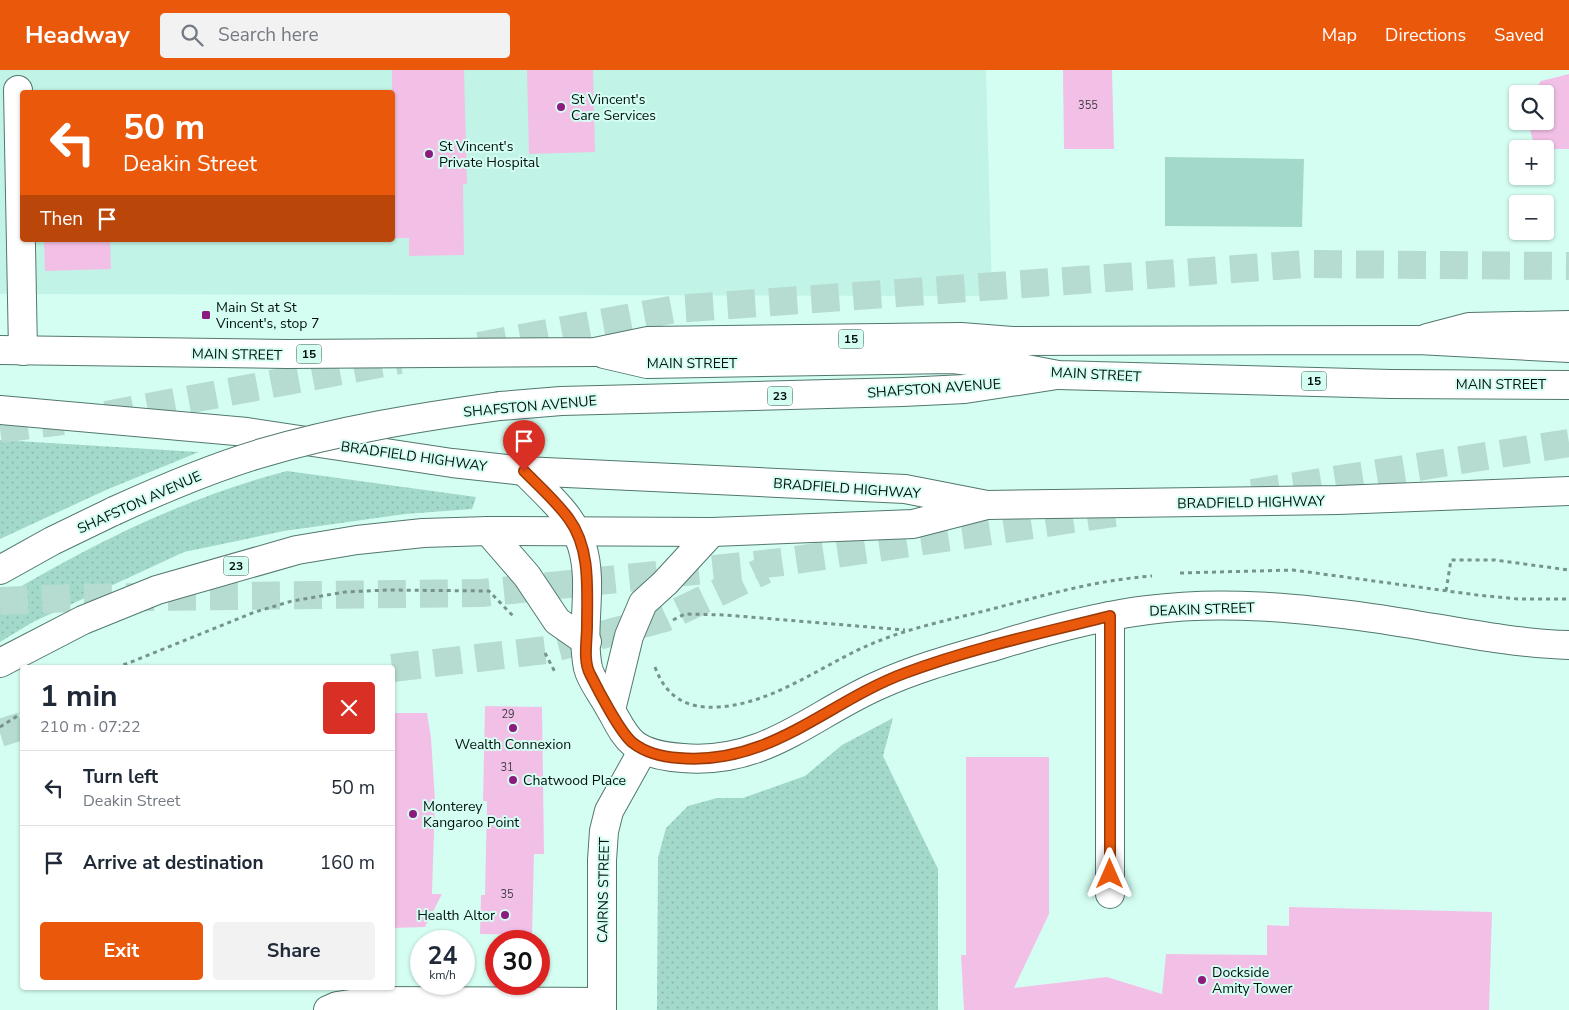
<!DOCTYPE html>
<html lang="en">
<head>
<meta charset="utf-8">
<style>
	:root { --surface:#fff; --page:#f2f2f3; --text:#1f2937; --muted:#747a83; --line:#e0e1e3; --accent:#ea580c }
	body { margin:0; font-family:"Nunito Sans",sans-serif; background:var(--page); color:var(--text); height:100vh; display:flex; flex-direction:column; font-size:19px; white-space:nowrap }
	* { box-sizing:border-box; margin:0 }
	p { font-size:16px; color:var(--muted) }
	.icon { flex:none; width:28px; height:28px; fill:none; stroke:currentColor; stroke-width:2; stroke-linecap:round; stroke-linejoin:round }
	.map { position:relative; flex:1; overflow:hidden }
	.drawer { position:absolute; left:20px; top:595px; width:375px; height:325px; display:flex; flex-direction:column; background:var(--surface); border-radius:5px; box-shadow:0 1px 4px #0004 }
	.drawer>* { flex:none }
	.guide { position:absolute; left:20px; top:20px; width:375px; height:152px; border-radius:5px; box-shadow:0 1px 4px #0004; background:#ea580c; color:#fff; overflow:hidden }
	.controls { position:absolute; left:1509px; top:15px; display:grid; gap:10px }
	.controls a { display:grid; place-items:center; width:45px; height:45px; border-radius:5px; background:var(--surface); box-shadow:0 1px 4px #0004; font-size:25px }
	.speed { position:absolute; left:410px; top:860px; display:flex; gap:10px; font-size:25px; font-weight:700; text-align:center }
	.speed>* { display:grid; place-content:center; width:65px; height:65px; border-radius:50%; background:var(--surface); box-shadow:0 1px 4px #0004; line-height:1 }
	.speed small { font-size:12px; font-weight:400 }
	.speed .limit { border:8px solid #d22; background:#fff; color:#111 }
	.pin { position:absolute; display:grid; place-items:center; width:42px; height:42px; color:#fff; margin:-51px -21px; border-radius:50% 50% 50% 0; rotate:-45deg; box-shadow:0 0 5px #0007 }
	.pin .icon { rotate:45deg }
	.me { position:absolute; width:55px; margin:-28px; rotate:0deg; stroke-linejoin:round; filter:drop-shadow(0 0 4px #0008) }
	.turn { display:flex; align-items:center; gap:18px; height:105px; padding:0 20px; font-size:22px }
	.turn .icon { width:65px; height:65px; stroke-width:2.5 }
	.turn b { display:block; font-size:35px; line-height:42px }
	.then { display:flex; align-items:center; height:48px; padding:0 20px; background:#0003; gap:10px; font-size:19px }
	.round { display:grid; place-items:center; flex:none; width:52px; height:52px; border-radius:5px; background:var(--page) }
	.head { display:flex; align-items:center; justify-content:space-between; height:85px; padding:0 20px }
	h1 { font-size:30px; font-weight:700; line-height:38px }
	.action { display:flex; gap:10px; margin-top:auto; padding:10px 20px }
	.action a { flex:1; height:58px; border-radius:5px; background:var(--accent); color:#fff; font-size:20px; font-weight:700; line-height:58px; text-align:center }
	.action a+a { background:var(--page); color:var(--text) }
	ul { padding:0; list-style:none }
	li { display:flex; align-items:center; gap:15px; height:75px; padding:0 20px; border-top:1px solid var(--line) }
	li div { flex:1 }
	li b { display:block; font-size:19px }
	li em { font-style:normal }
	header { display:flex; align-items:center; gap:30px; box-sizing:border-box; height:70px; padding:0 25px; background:var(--accent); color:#fff }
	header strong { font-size:24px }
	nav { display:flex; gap:28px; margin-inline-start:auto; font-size:18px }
	.search { width:350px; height:45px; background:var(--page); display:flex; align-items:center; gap:12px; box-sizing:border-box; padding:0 18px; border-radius:5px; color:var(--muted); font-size:19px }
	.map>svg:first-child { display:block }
	.built { fill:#c1f3e6; fill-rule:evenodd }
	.grass { fill:url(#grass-dots) }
	.pitch { fill:#a3d9cb }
	.building { fill:#f2c0e7 }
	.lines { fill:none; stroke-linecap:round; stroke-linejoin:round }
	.highway-tunnel { stroke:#b6dbd1; stroke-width:28; stroke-dasharray:28 14; stroke-linecap:butt }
	.minor-casing { stroke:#52776e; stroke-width:30 }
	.major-casing { stroke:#52776e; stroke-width:30 }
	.highway-casing { stroke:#52776e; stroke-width:30 }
	.path { stroke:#76938c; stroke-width:3; stroke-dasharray:4 4; stroke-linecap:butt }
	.minor { stroke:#fff; stroke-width:28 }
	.major { stroke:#fff; stroke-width:28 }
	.highway { stroke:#fff; stroke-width:28 }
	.major-bridge-casing { stroke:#52776e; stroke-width:30; stroke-linecap:butt }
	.major-bridge { stroke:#fff; stroke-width:28 }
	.route-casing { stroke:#983908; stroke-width:12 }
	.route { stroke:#ea580c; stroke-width:9 }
	.poi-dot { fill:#8b1b7e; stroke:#d5fef3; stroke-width:2 }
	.labels { text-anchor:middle; stroke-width:4; stroke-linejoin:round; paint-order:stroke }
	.number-label { font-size:11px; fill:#403e45 }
	.shield { fill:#d5fef3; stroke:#435953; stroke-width:1 }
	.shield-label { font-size:12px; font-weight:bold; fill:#04120f }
	.poi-label { font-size:14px; fill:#04120f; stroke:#d5fef3; text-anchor:start }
	.street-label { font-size:14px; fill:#04120f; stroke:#d5fef3 }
</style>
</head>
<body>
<header>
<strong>Headway</strong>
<div class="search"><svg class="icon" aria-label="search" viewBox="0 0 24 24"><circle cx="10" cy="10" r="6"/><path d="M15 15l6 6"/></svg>Search here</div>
<nav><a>Map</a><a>Directions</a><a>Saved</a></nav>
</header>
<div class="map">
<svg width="1569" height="940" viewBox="0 0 1569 940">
	<defs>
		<pattern id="grass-dots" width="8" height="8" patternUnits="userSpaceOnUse" patternTransform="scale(1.25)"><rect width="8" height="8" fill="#a3d9cb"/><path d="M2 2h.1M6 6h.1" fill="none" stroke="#8bb9ad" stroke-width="1.8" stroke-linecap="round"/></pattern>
	</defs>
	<rect width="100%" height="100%" fill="#d5fef3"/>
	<path class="built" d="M0,0H986L992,226L0,224ZM22,22H392V170H22Z"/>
	<g class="grass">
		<path d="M0,370L199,382L106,420L0,469Z"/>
		<path d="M287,401L476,427L472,439L405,444L284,461L184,482L33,552L0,572V529C89,475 186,427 287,401Z"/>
		<path d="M893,648L883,686L938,799V940H657L658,788L666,758L688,736L717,728H743L805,706L842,675Z"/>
	</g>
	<path class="pitch" d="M1165,87L1304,89L1302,157L1165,156Z"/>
	<g class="building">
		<path d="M392,0H464L467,114H463L464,185L409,186V168H392Z"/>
		<path d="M527,0H593L595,82L529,84Z"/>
		<path d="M1063,0H1112L1114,79H1064Z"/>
		<path d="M1569,4V79H1535L1528,51H1545V24H1532L1541,11Z"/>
		<path d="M44,170H110L111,199L45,201Z"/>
		<path d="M485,636L542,637L544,784H534L532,865L480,864L481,825H485L487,731H483Z"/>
		<path d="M392,643H427L431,668L435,730L432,824H442L425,857L392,858Z"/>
		<path d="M966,687H1049V844L1014,918L1107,907L1162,924L1166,884L1267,885V855L1289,856V837L1492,842L1489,940H964L961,885H966Z"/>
	</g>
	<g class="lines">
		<g class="highway-tunnel">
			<path d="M479,276L675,239L1305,194L1569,196"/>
			<path d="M106,345L400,290"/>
			<path d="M0,359L63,351"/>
			<path d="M1252,423L1569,373"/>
			<path d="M0,531L73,528L482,523L782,492L1120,442"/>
			<path d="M392,598L546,580L665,548L765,500"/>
			<path d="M0,663L22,656"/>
		</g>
		<defs>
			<g id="minor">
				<path d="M18,20L23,281"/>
				<path d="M1427,268L1469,257L1569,255"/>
				<path d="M524,401C546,424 573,445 582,476C594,515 580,558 588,598C591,611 603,625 609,637C617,650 622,664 634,674C647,684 666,687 683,688C764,695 810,646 877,616C916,598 957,587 999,575C1047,560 1098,546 1148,540C1222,530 1299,538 1372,548C1438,557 1502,573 1569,575"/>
				<path d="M1110,546V824"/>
				<path d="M611,640L629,566L643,533L665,513L712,462"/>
				<path d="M328,940L337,936L370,931L602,932"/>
				<path d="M602,940V790L604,761L609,741L643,680"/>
			</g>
			<g id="major">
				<path d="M500,336L561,331L903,322L965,319L1057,305"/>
				<path d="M488,461L527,506L557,551L587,572"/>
				<path d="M0,500L52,471L114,441"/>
				<path d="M0,593L83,550L157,520L297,480L357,470L423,463L488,461L712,462L913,454L987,435"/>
			</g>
			<g id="highway">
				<path d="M0,280L287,284L595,282L648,271L961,267L1012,271L1418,270L1569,278"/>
				<path d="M604,284L647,294L953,289L1011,296L1058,305L1391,314L1569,315"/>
				<path d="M0,340L247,362L452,393L524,401L905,419L987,435L1338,430L1569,421"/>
			</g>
		</defs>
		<use href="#minor" class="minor-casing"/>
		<use href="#major" class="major-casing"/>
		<use href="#highway" class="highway-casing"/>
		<g class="path">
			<path d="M1180,503L1293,500L1477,525L1518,529H1569"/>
			<path d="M1446,521L1451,490H1495L1569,500"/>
			<path d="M673,550L685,544L726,545L905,560"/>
			<path d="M545,583L556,604"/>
			<path d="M655,597C666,627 686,639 719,637C776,633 824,593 876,572C913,557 953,549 992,539C1045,525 1097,510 1152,506"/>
			<path d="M116,598L255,542L292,531L345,522L387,520L489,521L514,547"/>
			<path d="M0,657L22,643"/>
		</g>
		<use href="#minor" class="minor"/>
		<use href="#major" class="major"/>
		<use href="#highway" class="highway"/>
		<defs>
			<path id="major-bridge" d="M114,441C162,419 211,398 262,383C340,360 420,347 500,336"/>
		</defs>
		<use href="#major-bridge" class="major-bridge-casing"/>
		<use href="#major-bridge" class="major-bridge"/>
	</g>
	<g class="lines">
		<defs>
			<path id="route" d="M524,401C539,416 556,431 569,449C591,479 587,520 587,556C587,571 583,591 590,604C598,620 621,664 633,673C646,683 664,687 679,688C770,696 827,632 905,603C972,578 1042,563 1110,546V804"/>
		</defs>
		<use href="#route" class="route-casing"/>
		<use href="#route" class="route"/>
	</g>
	<g class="poi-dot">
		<circle cx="561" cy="37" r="5"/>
		<circle cx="429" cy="84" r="5"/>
		<rect x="201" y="240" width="10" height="10" rx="2.5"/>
		<circle cx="513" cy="658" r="5"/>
		<circle cx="513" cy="710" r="5"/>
		<circle cx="413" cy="744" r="5"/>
		<circle cx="505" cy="845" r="5"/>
		<circle cx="1202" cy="910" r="5"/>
	</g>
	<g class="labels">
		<g class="number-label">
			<text x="1088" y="39">355</text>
			<text x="508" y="648">29</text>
			<text x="507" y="701">31</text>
			<text x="507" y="828">35</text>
		</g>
		<g class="shield">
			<rect x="838.5" y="259.5" width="25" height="19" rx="4"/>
			<rect x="296.5" y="274.5" width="25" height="19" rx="4"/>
			<rect x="1301.5" y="301.5" width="25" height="19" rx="4"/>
			<rect x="767.5" y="316.5" width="25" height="19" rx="4"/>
			<rect x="223.5" y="486.5" width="25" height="19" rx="4"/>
		</g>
		<g class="shield-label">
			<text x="851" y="273">15</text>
			<text x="309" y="288">15</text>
			<text x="1314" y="315">15</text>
			<text x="780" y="330">23</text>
			<text x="236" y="500">23</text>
		</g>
		<g class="poi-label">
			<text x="571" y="34">St Vincent's<tspan x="571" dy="16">Care Services</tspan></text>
			<text x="439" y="81">St Vincent's<tspan x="439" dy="16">Private Hospital</tspan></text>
			<text x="216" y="242">Main St at St<tspan x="216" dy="16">Vincent's, stop 7</tspan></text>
			<text x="513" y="679" text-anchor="middle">Wealth Connexion</text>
			<text x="523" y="715">Chatwood Place</text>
			<text x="423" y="741">Monterey<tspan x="423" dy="16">Kangaroo Point</tspan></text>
			<text x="495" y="850" text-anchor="end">Health Altor</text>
			<text x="1212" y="907">Dockside<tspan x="1212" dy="16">Amity Tower</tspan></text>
		</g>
		<g class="street-label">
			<text transform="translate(237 284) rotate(1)" y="5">MAIN STREET</text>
			<text x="692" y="298">MAIN STREET</text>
			<text transform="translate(1096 304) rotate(3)" y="5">MAIN STREET</text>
			<text x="1501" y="319">MAIN STREET</text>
			<text transform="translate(934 318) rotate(-4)" y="5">SHAFSTON AVENUE</text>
			<text transform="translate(530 336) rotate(-5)" y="5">SHAFSTON AVENUE</text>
			<text transform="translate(414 386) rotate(8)" y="5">BRADFIELD HIGHWAY</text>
			<text transform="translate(847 418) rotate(4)" y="5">BRADFIELD HIGHWAY</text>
			<text transform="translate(139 432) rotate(-24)" y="5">SHAFSTON AVENUE</text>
			<text transform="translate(1251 432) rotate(-1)" y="5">BRADFIELD HIGHWAY</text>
			<text transform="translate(1202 539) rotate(-2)" y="5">DEAKIN STREET</text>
			<text transform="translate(603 820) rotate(-89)" y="5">CAIRNS STREET</text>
		</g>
	</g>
</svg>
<div class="controls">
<a><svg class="icon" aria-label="search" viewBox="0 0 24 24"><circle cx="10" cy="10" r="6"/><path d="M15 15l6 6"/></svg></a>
<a>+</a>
<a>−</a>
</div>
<div class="speed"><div>24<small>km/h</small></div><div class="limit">30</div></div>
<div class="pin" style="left:524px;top:401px;background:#d93025"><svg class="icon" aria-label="arrive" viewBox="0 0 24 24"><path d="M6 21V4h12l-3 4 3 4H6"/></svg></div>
<svg class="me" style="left:1110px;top:804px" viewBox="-20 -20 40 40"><path d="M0-17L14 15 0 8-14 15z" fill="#ea580c" stroke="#fff" stroke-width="4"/></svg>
<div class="guide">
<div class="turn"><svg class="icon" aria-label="left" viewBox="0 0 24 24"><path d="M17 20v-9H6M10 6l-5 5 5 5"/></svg><div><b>50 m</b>Deakin Street</div></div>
<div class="then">Then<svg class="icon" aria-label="arrive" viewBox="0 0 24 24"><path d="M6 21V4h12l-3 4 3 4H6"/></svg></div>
</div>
<section class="drawer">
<div class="head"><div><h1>1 min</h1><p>210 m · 07:22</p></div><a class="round" style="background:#d93025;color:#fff"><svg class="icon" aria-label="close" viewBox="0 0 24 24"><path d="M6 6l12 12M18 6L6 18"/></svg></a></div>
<ul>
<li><svg class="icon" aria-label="left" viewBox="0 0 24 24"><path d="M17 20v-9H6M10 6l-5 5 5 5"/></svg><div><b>Turn left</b><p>Deakin Street</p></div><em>50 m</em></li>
<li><svg class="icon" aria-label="arrive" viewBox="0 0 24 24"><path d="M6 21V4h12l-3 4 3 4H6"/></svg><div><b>Arrive at destination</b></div><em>160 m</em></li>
</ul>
<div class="action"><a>Exit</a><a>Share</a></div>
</section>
</div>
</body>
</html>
